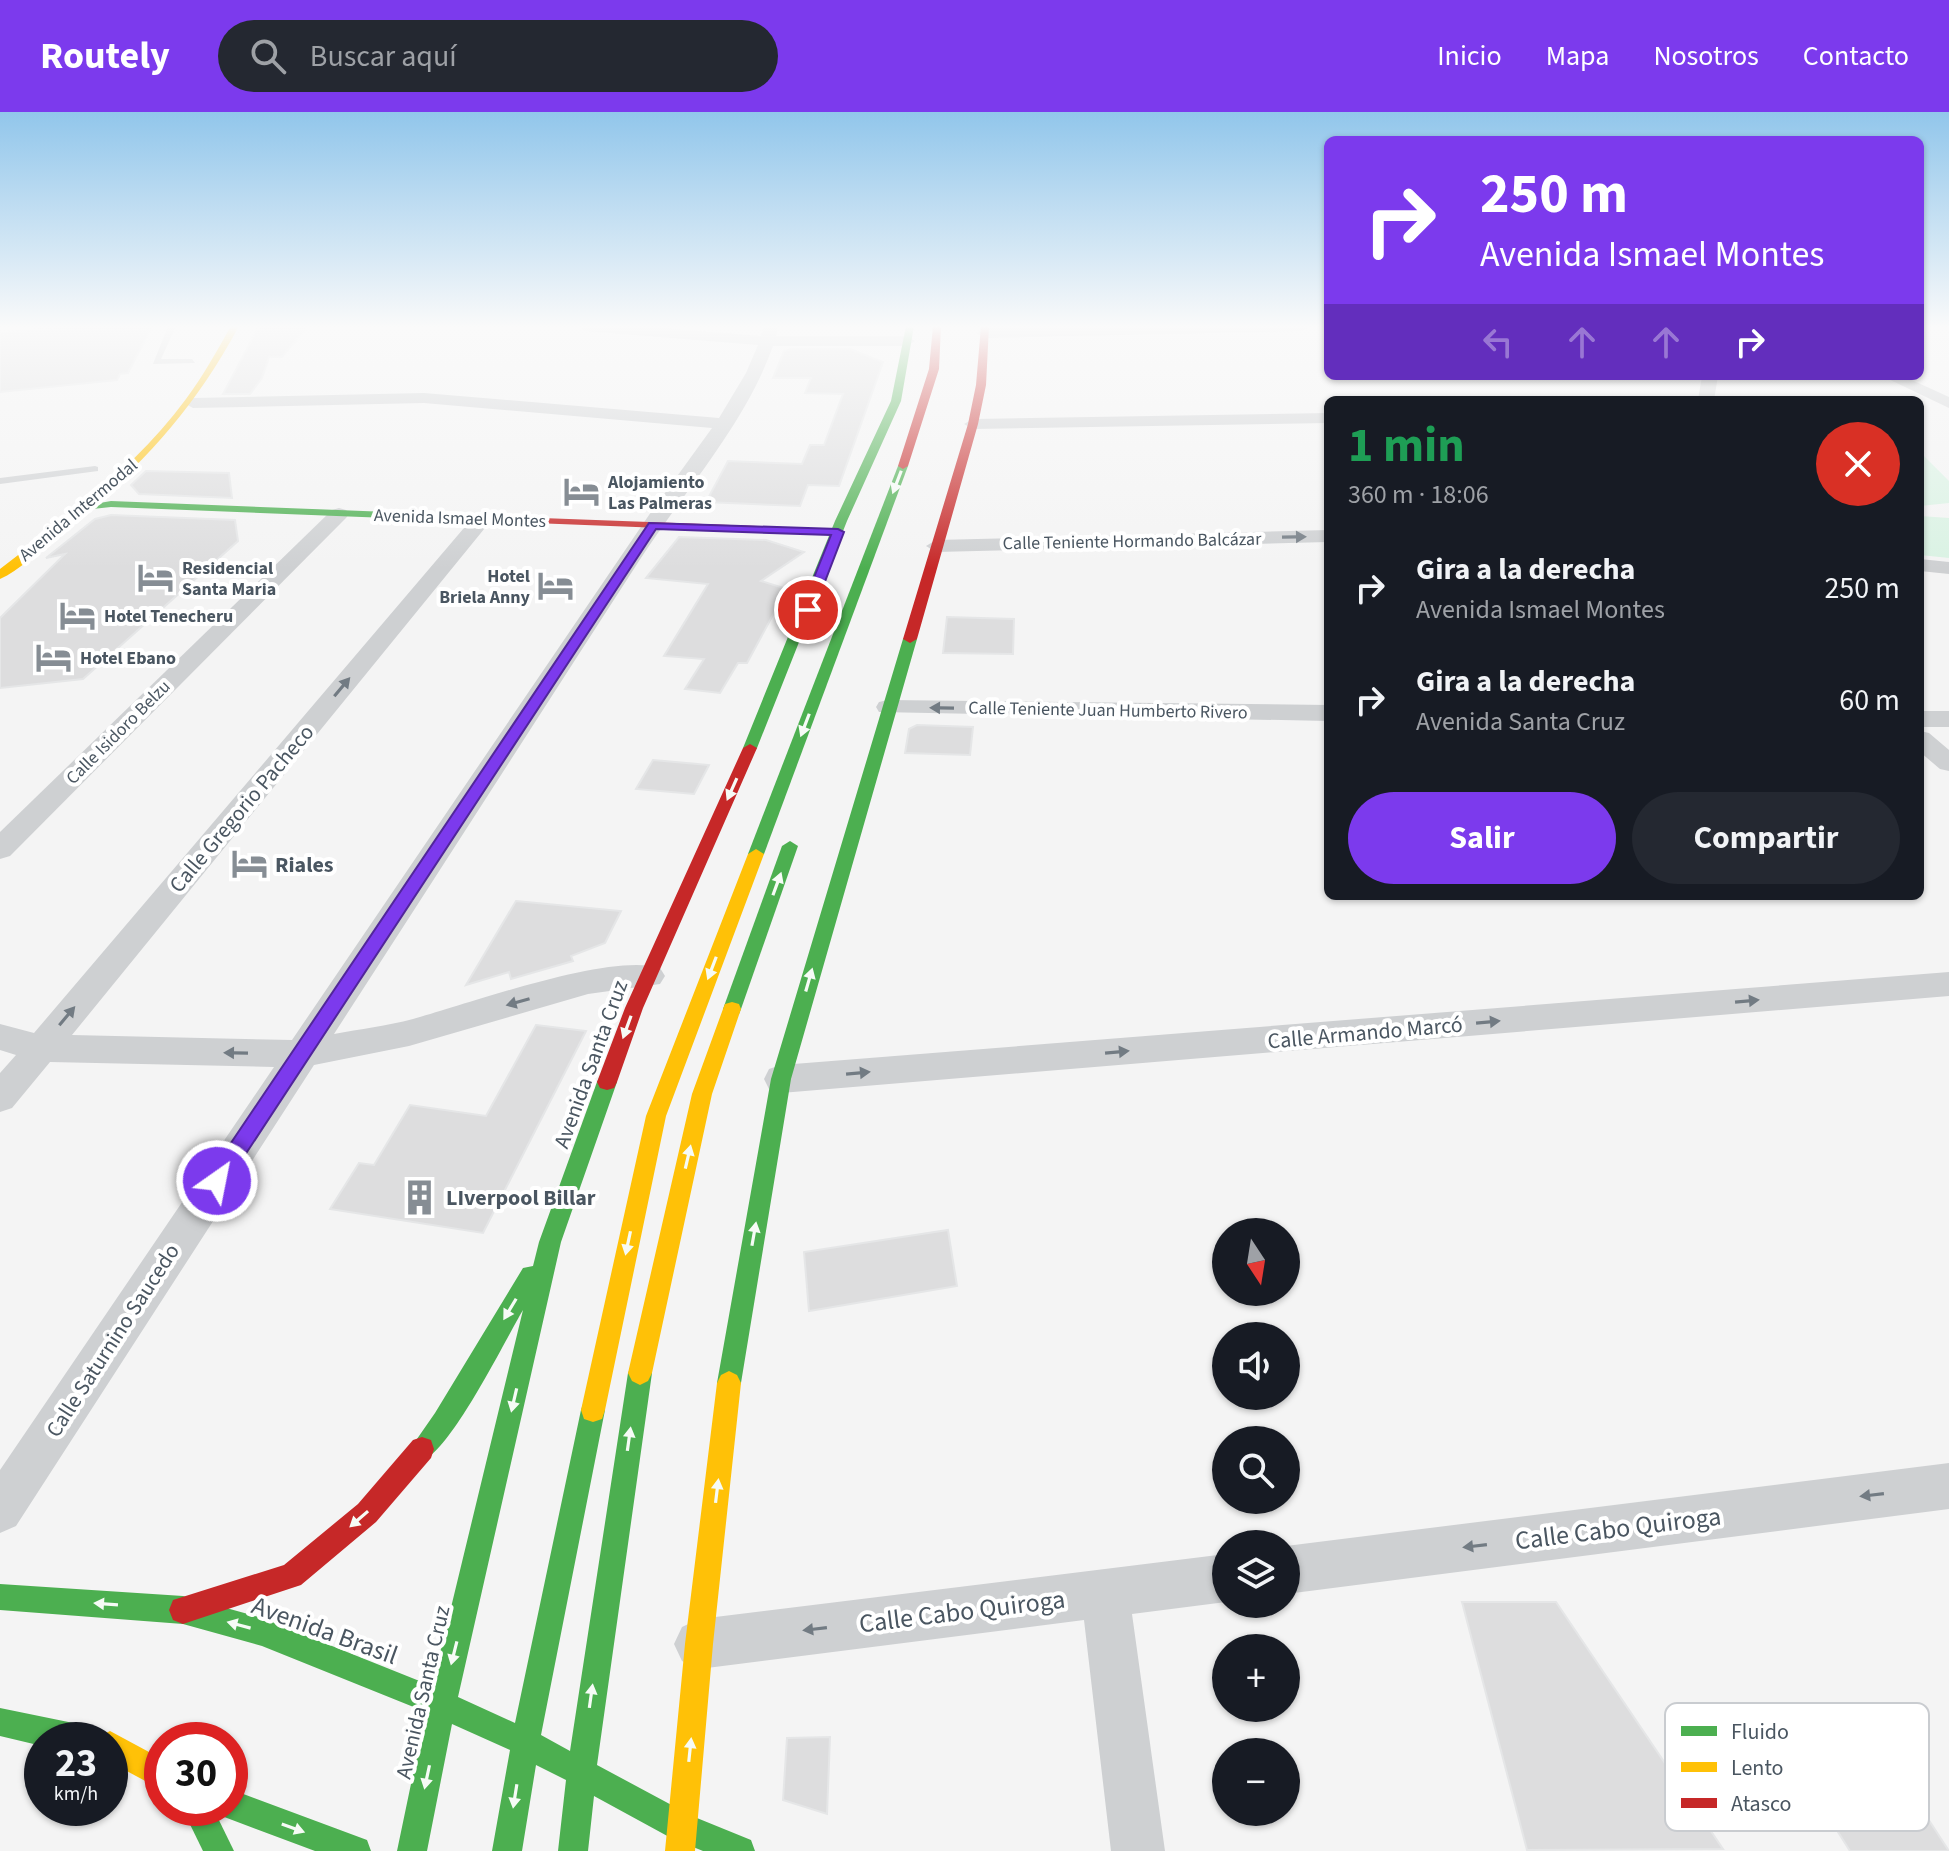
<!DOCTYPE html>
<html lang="es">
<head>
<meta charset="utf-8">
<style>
	:root { --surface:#171b24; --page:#242831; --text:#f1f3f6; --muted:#9ea1a6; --accent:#7c3aed }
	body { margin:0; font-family:"Source Sans 3",sans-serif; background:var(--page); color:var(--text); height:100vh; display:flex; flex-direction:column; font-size:30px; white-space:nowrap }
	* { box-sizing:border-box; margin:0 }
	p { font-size:26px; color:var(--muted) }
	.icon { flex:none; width:44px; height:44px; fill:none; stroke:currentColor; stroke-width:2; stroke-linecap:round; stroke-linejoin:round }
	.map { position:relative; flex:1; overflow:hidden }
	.side { position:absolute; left:1324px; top:284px; width:600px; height:504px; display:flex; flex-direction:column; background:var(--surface); border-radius:12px; box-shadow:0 2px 6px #0004 }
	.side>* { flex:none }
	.hud { position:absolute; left:1324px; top:24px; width:600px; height:244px; border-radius:12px; box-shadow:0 2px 6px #0004; background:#7c3aed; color:#fff; overflow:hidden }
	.needle { width:52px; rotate:168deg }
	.fabs { position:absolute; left:1212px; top:1106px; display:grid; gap:16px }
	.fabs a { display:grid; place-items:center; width:88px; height:88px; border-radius:50%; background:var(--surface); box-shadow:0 2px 6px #0004; font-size:40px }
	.speed { position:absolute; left:24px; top:1610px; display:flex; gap:16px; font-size:40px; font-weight:700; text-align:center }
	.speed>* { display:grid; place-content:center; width:104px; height:104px; border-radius:50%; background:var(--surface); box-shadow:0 2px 6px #0004; line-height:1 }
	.speed small { font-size:20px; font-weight:400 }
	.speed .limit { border:12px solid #d22; background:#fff; color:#111 }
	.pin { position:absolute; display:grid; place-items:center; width:68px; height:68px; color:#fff; margin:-34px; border:4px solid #fff; border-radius:50%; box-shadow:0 2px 8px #0007 }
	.me { position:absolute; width:88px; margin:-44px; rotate:33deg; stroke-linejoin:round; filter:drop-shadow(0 0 6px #0008) }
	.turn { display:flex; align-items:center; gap:28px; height:168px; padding:0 24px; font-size:36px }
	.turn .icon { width:104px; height:104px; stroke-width:2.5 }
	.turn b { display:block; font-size:56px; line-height:68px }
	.lanes { display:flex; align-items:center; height:76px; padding:0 24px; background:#0003; justify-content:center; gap:40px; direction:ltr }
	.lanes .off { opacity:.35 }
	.round { display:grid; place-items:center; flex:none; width:84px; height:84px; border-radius:42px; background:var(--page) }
	.headline { display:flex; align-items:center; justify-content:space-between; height:136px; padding:0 24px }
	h1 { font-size:48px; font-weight:700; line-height:60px; color:#1e9e55 }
	.cta { display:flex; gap:16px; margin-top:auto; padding:16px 24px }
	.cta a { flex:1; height:92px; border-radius:48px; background:var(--accent); color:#fff; font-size:32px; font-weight:700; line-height:92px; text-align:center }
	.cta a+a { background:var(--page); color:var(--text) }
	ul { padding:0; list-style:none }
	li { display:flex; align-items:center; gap:24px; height:112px; padding:0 24px }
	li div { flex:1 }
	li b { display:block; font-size:30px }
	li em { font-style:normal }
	header { display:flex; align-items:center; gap:48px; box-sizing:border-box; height:112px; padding:0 40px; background:var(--accent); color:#fff }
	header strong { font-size:38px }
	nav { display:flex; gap:44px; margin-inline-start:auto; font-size:28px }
	.search { width:560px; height:72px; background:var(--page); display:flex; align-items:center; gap:20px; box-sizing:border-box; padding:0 28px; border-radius:44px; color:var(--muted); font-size:30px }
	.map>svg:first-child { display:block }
	.green { fill:#d9f2e3 }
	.building { fill:#ddddde; stroke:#e5e6e7; stroke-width:2 }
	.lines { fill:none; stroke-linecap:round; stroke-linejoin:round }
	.lane { fill:#ced0d2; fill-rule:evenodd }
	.street { fill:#ced0d2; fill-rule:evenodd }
	.fast { fill:#4caf50; fill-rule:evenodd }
	.slow { fill:#ffc107; fill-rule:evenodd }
	.jam { fill:#c62828; fill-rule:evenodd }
	.oneway { fill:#f6fbf6 }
	.oneway2 { fill:#727b83 }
	.route { fill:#7c3aed; stroke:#51269a; stroke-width:2 }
	.labels { text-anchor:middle; stroke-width:8; stroke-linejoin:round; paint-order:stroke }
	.far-poi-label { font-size:18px; font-weight:bold; fill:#4a5661; stroke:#fff; text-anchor:start }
	.far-street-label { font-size:18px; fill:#4a5661; stroke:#fff }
	.street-label { font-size:22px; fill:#4a5661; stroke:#fff }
	.poi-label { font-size:22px; font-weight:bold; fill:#4a5661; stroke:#fff; text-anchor:start }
	.near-street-label { font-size:26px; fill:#4a5661; stroke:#fff }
	.key { fill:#fff; stroke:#c9ccd0; stroke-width:2 }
	.key-label { font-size:22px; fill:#4a5661 }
</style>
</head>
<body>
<header>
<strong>Routely</strong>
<div class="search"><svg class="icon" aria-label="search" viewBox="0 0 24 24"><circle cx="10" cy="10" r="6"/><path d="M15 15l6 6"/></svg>Buscar aquí</div>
<nav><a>Inicio</a><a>Mapa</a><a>Nosotros</a><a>Contacto</a></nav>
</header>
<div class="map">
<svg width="1949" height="1739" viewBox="0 0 1949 1739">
	<rect width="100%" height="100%" fill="#f4f4f4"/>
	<g class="green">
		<path d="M1920,340L1949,369V391L1920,394Z"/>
		<path d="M1920,404L1949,406V446L1920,443Z"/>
	</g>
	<g class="building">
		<path d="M70,214H152L128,261L120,262L117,268L0,280V221Z"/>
		<path d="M259,214H308L282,245H269L262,266L250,282H223Z"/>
		<path d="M792,237H850L883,250L839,374L808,373L800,394L706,390L728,349L802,352L810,333H824L843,282L805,281L811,266H773L784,239Z"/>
		<path d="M146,359L229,361L232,386L139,382L131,373Z"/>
		<path d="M111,403L235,408L238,429L83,567L0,576V506L65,442L46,446L95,407Z"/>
		<path d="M679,425L766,428L804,440L761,469L787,477L747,551H738L720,581L685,577L704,547L664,544L708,472L646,466Z"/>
		<path d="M947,505L1014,507L1013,542L943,541Z"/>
		<path d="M917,613L973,615L970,643L905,641L909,617Z"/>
		<path d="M653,648L709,653L694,682L636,677Z"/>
		<path d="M516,789L621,799L605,831L571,844L573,849L511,867L509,860L466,873Z"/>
		<path d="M536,913L586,919L483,1121L330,1097L359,1051L374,1053L410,993L486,1004Z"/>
		<path d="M948,1118L957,1174L809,1199L804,1140Z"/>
		<path d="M1462,1490H1556L1723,1737L1527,1738Z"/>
		<path d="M1806,1611L1849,1676L1895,1656L1949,1739H1850L1776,1622Z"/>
		<path d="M830,1625L827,1702L783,1688L787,1626Z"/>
	</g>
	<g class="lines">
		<g class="lane">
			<path d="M168,214H176L161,247H192L195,251L153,252Z"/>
			<path d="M95,354L98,355V359L0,372V366Z"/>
		</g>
		<g class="street">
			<path d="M577,214H639L761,224L764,214H778L776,224H907L915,229L907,234H773C745,313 684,379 639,449C537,607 436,764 334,922C360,917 387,914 413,907C468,892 611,840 660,856L665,864L660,872L588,882L409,934L314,953L16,1414L0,1421V1358L274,955L50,950L12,996L0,1000V961L16,943L0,938V912L34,921L475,403H489L492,407L489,411L72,923L292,928L649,403L712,316L424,291L193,296L184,291L193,286L424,281L719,306L746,261L758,233L585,219Z"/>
			<path d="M1102,214H1311L1303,219L985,226L977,221L985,216Z"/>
			<path d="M1702,264H1718L1714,288H1698Z"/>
			<path d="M1882,264H1903L1949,285V296Z"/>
			<path d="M1328,301V311L973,317L964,312L973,307Z"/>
			<path d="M339,396L346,398L349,402L346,406L10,744L0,747V720L332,398Z"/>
			<path d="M1328,418V430L936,440L926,434L936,428Z"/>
			<path d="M1920,447L1949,450V462L1920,459Z"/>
			<path d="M888,588L1328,593V609L879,600L876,595L879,590Z"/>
			<rect x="1920" y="599" width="29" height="16"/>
			<path d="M1920,619L1929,621L1949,638V659L1940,657L1920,640Z"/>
			<path d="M1949,860V884L781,981L769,977L764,967L769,957L781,953Z"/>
			<path d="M1949,1351V1397L1286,1482V1434Z"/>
			<path d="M1226,1442V1490L1132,1502L1165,1739H1111L1084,1508L699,1557L682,1549L674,1532L682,1515L699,1507Z"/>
		</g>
		<g class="fast">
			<path d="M906,214H914L901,289L847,409L757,636L755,639H745L743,636L835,409L891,289Z"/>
			<path d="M903,351L908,354L764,742L756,747L750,746L748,742L898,354Z"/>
			<path d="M111,389L489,404L495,407L489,410L111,395L83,398L77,395Z"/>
			<path d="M910,523L917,527L791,967L741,1271L737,1279L729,1283L721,1279L717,1271L771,967L903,527Z"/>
			<path d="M790,729L798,734L741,897L739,902H725L723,897L782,734Z"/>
			<path d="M607,962L614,964L617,970L561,1130L458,1585L515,1611L581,1298L584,1289L593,1286L602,1289L605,1298L541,1623L570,1639L628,1261L632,1253L640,1249L648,1253L652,1261L597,1653L692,1704L751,1728L755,1739H703L671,1726L594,1684L588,1739H558L566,1668L536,1653L522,1739H492L510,1638L452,1612L427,1739H397L426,1600L262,1534L183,1512L0,1498V1472L183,1484L262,1506L432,1574L523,1198C504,1230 452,1337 422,1349L413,1346L410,1337L435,1301L523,1156L533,1154L539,1130L597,970L600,964Z"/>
			<path d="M0,1596L83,1613L93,1618L98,1628H42V1634L0,1624Z"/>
			<path d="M230,1677L367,1728L371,1739H315L219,1703L217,1696H230Z"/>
			<path d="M182,1696H213L234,1739H203Z"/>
		</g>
		<g class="slow">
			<path d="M231,214H239C190,305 134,362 54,426C38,439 19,459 0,467V457C66,406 136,355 186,287C203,264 217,239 231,214Z"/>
			<path d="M756,737L764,742L666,1004L605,1298L602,1307L593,1310L584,1307L581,1298L646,1004L748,742Z"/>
			<path d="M732,890L739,892L741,897L712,982L652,1261L648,1269L640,1273L632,1269L628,1261L692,982L723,897L725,892Z"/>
			<path d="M729,1259L737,1263L741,1271L713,1532L695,1739H665L685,1532L717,1271L721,1263Z"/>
			<path d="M110,1619L162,1647V1678L110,1650V1628H98L100,1624Z"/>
		</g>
		<g class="jam">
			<path d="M933,214H941L939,257L908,354L903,357L898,354L929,257Z"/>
			<path d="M981,214H989L986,273L978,312L917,527L910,531L903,527L968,312L976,273Z"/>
			<path d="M489,404L838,417L844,420L838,423L485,409L483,407Z"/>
			<path d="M750,632L757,636L643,896L617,970L614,976L607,978L600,976L597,970L625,896L743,636Z"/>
			<path d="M422,1325L431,1328L434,1337L431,1346L376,1410L301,1473L183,1512L173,1508L169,1498L173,1488L284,1453L358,1392L413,1328Z"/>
		</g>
	</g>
	<defs><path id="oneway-solid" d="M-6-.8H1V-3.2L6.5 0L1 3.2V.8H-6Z" transform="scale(2)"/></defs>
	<g class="oneway">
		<use href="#oneway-solid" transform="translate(897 370) rotate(111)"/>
		<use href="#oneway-solid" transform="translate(805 613) rotate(111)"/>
		<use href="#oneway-solid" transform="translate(732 677) rotate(114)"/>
		<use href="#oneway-solid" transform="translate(777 772) rotate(-70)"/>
		<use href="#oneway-solid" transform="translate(712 856) rotate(111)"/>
		<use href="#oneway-solid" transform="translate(809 868) rotate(-74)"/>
		<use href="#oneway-solid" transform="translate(627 915) rotate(110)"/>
		<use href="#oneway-solid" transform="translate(688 1045) rotate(-77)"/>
		<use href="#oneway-solid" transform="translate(754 1122) rotate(-80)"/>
		<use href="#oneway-solid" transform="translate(628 1131) rotate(102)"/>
		<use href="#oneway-solid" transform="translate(510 1197) rotate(121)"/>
		<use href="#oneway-solid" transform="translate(514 1288) rotate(103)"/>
		<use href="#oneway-solid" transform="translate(629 1327) rotate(-82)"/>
		<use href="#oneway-solid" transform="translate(717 1379) rotate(-83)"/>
		<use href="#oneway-solid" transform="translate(359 1407) rotate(139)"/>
		<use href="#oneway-solid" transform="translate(106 1492) rotate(-176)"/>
		<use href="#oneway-solid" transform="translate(239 1513) rotate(-165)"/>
		<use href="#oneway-solid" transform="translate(454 1541) rotate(104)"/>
		<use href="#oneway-solid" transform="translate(591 1584) rotate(-82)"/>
		<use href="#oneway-solid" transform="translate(690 1638) rotate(-84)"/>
		<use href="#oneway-solid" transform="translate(427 1665) rotate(102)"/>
		<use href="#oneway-solid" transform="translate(515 1684) rotate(99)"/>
		<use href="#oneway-solid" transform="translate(293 1716) rotate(20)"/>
	</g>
	<g class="oneway2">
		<use href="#oneway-solid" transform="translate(1294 425) rotate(-1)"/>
		<use href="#oneway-solid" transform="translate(342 575) rotate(-50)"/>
		<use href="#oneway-solid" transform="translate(942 596) rotate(-179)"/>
		<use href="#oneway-solid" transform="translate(1747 889) rotate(-5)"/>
		<use href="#oneway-solid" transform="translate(518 890) rotate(164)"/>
		<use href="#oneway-solid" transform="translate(67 904) rotate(-50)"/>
		<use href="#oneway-solid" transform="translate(1488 910) rotate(-5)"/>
		<use href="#oneway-solid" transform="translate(1117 940) rotate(-5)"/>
		<use href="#oneway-solid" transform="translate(236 941) rotate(-179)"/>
		<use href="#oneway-solid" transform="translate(858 961) rotate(-5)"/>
		<use href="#oneway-solid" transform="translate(1872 1383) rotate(173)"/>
		<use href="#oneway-solid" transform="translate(1475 1434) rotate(173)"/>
		<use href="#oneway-solid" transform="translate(815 1517) rotate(173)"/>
	</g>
	<linearGradient id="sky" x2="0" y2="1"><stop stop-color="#91c6eb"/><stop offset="0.47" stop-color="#fafafa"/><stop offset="1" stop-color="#fafafa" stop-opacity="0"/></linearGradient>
	<rect width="1949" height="457" fill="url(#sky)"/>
	<path class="route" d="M649,411L838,417L844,420L814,498L808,502L801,498L831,423L656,417L224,1075L217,1078L210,1075L206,1069L210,1062Z"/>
	<defs>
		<symbol id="hotel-bare" viewBox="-9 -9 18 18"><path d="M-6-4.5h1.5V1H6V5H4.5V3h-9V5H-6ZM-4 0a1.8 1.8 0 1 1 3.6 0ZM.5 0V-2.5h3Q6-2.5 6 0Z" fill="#868d94" stroke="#fff" stroke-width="2.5" paint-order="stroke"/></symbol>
		<symbol id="building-bare" viewBox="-9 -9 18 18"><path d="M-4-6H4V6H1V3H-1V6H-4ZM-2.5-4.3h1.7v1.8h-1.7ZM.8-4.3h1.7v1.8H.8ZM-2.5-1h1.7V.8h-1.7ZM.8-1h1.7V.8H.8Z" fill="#868d94" stroke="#fff" stroke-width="2.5" paint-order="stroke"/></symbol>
	</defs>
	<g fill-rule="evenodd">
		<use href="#hotel-bare" x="556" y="354" width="51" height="51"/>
		<use href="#hotel-bare" x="130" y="440" width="51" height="51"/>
		<use href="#hotel-bare" x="530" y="448" width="51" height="51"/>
		<use href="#hotel-bare" x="52" y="478" width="51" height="51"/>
		<use href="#hotel-bare" x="28" y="520" width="51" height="51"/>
		<use href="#hotel-bare" x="224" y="726" width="51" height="51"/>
		<use href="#building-bare" x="394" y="1060" width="51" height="51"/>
	</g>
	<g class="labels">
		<g class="far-poi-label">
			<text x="608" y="376">Alojamiento<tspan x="608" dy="21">Las Palmeras</tspan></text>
			<text x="182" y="462">Residencial<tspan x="182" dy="21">Santa Maria</tspan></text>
			<text x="530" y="470" text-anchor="end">Hotel<tspan x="530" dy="21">Briela Anny</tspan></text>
			<text x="104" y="510">Hotel Tenecheru</text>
			<text x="80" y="552">Hotel Ebano</text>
		</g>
		<g class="far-street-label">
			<text transform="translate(78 398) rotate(-40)" y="6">Avenida Intermodal</text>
			<text transform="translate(460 406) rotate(2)" y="6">Avenida Ismael Montes</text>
			<text transform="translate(1132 429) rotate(-1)" y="6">Calle Teniente Hormando Balcázar</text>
			<text transform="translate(1108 598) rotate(1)" y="6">Calle Teniente Juan Humberto Rivero</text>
			<text transform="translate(118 620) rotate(-45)" y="6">Calle Isidoro Belzu</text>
		</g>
		<g class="street-label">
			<text transform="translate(241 696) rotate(-50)" y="8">Calle Gregorio Pacheco</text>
			<text transform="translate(1365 920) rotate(-5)" y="8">Calle Armando Marcó</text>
			<text transform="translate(590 952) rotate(-70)" y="8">Avenida Santa Cruz</text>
			<text transform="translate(112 1228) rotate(-57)" y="8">Calle Saturnino Saucedo</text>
			<text transform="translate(422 1580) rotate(-77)" y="8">Avenida Santa Cruz</text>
		</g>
		<g class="poi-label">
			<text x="275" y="760">Riales</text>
			<text x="446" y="1093">LIverpool Billar</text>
		</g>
		<g class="near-street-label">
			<text transform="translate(1618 1416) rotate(-7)" y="9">Calle Cabo Quiroga</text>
			<text transform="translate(962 1499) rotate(-7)" y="9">Calle Cabo Quiroga</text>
			<text transform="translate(325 1518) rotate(20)" y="9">Avenida Brasil</text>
		</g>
	</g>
	<rect x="1665" y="1591" width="264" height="128" rx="12" class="key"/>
	<rect x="1681" y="1614" width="36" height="10" fill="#4caf50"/>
	<rect x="1681" y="1650" width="36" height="10" fill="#ffc107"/>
	<rect x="1681" y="1686" width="36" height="10" fill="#c62828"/>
	<g class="key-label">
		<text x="1731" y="1627">Fluido</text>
		<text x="1731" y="1663">Lento</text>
		<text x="1731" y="1699">Atasco</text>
	</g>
</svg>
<div class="fabs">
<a><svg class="needle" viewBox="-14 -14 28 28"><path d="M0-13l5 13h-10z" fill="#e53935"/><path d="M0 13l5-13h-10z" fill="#9ea1a6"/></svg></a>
<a><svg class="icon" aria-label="sound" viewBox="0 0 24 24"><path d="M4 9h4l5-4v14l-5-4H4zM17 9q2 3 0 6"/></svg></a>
<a><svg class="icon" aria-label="search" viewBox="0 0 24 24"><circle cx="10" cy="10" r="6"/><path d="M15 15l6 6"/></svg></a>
<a><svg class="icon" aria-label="layers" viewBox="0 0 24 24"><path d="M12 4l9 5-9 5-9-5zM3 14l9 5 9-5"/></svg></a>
<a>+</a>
<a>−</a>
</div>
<div class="speed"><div>23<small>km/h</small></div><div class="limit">30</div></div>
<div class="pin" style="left:808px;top:498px;background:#d93025"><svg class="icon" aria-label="arrive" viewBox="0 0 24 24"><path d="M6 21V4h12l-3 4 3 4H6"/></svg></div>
<svg class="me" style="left:217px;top:1069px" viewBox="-20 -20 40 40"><circle r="17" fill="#7c3aed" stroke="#fff" stroke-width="3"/><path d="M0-11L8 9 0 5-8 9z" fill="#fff"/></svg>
<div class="hud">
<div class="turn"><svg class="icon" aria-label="right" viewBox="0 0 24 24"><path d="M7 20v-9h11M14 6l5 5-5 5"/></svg><div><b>250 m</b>Avenida Ismael Montes</div></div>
<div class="lanes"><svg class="icon off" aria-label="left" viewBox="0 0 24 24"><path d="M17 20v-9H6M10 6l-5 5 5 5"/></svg><svg class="icon off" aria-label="ahead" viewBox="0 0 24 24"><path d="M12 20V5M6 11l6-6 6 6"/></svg><svg class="icon off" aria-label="ahead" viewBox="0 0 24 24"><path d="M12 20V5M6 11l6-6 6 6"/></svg><svg class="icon" aria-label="right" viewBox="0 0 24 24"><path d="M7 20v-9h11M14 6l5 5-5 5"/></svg></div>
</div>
<section class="side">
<div class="headline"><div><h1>1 min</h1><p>360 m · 18:06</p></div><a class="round" style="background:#d93025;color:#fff"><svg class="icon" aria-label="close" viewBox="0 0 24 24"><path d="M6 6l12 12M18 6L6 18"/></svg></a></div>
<ul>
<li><svg class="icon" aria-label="right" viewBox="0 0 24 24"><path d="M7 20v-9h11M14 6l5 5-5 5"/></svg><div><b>Gira a la derecha</b><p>Avenida Ismael Montes</p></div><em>250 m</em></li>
<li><svg class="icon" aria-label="right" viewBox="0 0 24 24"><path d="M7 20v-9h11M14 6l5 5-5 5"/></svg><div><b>Gira a la derecha</b><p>Avenida Santa Cruz</p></div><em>60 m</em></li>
</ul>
<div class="cta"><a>Salir</a><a>Compartir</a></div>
</section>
</div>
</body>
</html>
